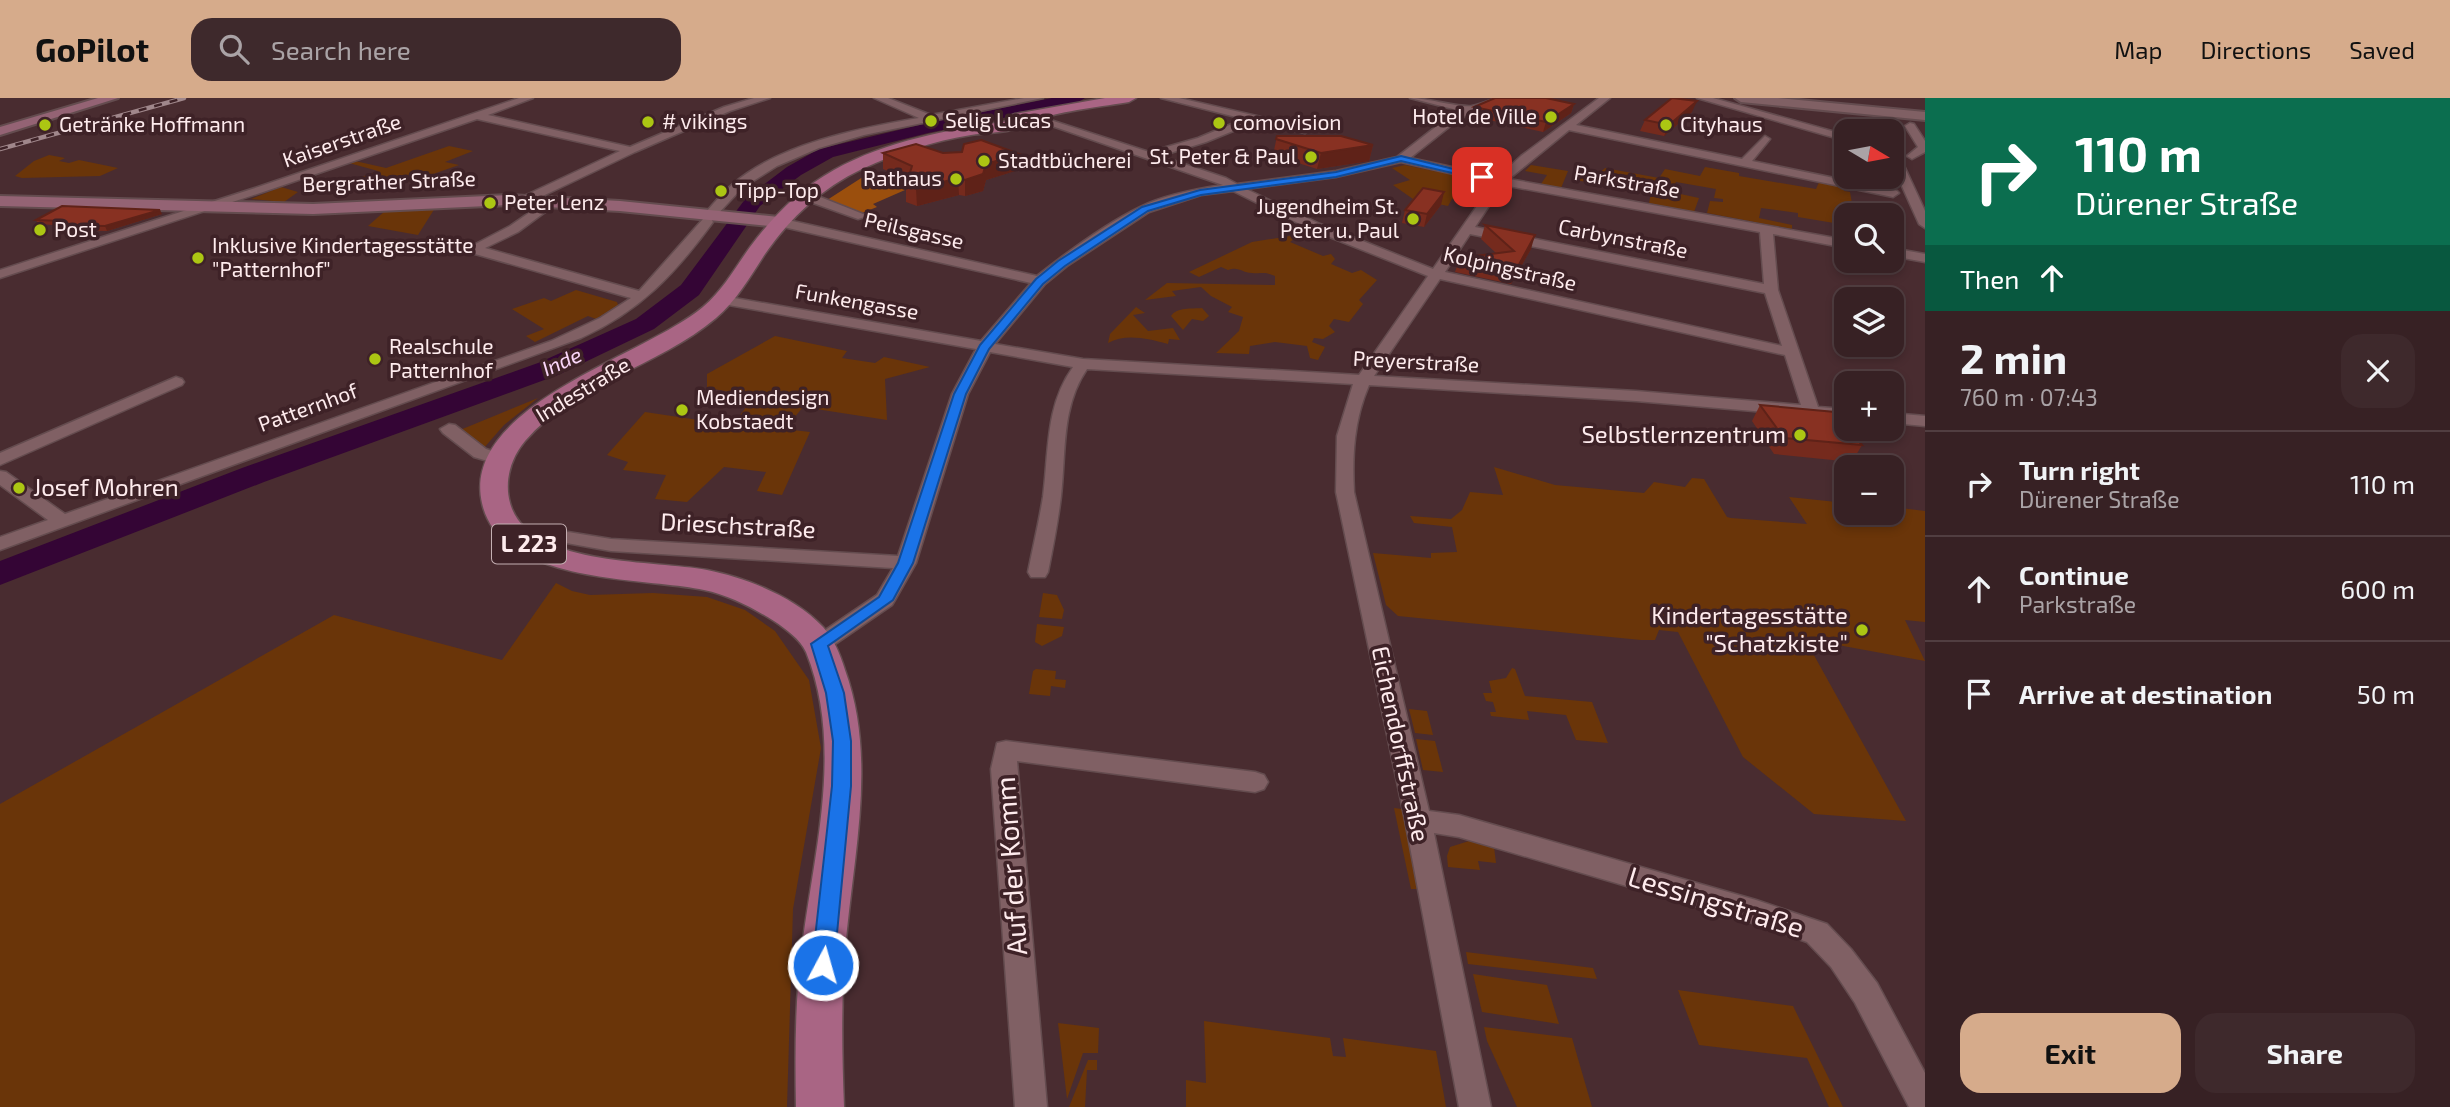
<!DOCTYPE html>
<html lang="en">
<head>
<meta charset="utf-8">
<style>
	:root { --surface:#372124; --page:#3e292c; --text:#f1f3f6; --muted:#aaa3a6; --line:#513e41; --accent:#d6ab8b }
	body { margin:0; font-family:"Exo 2",sans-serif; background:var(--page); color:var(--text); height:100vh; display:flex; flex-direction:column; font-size:26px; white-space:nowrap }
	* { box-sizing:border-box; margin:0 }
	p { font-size:23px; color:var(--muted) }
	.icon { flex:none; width:38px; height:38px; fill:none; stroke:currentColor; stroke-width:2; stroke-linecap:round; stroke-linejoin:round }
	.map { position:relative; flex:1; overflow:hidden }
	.sheet { display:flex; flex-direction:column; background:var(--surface); width:525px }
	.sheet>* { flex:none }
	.guide { background:#0b6e4f; color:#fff; overflow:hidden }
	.needle { width:46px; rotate:100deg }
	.buttons { position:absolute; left:1834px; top:21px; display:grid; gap:14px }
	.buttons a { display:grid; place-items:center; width:70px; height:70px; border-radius:14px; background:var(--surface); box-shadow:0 4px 10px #0003,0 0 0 2px var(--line); font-size:35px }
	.pin { position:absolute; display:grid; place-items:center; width:60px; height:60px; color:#fff; margin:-30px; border-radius:14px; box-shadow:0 4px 10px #0006 }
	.me { position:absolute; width:77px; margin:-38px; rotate:6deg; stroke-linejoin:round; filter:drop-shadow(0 0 5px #0008) }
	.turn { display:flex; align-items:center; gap:24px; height:147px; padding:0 35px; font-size:32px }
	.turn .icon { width:91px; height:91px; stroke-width:2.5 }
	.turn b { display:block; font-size:49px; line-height:60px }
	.then { display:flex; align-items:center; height:66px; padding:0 35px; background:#0003; gap:14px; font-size:26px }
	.round { display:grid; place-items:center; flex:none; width:74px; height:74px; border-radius:21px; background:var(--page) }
	.head { display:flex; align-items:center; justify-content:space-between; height:119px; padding:0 35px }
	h1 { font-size:42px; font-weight:700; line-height:52px }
	.primary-button { display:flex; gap:14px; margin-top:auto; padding:14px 35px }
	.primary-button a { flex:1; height:80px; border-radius:21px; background:var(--accent); color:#111; font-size:28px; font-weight:700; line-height:80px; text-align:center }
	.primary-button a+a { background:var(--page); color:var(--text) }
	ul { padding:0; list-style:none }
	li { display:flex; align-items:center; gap:21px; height:105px; padding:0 35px; border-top:2px solid var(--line) }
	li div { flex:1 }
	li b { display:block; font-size:26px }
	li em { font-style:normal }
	header { display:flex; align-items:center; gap:42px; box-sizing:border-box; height:98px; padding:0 35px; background:var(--accent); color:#111 }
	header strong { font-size:33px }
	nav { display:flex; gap:38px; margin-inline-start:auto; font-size:24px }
	.search { width:490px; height:63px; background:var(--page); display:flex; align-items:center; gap:18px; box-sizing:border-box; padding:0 24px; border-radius:21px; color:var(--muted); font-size:26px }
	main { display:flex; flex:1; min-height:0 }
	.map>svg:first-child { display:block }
	.green { fill:#6a3509 }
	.forest { fill:#9b4f0d }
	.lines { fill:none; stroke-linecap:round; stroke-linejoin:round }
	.river { fill:#340535; fill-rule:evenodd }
	.minor-casing { stroke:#644c4f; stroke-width:3 }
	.tertiary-casing { stroke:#644c4f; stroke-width:4 }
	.secondary-casing { stroke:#644c4f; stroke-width:4 }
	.primary-casing { stroke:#644c4f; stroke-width:3 }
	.minor { fill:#806064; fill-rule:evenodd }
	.tertiary { fill:#806064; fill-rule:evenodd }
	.secondary { fill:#946374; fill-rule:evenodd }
	.primary { fill:#a96584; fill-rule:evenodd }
	.rail-casing { stroke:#a0878b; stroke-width:4.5 }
	.rail { stroke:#3e2227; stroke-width:2.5; stroke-dasharray:8; stroke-linecap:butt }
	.wall { fill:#752a1d }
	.shaded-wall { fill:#5f2218 }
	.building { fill:#883122; stroke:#5f2218; stroke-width:2 }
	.route { fill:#1a73e8; stroke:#114b97; stroke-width:2 }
	.poi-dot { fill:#acc613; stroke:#3e2227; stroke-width:2.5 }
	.labels { text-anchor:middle; stroke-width:7; stroke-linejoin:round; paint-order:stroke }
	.far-poi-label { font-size:21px; fill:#feebed; stroke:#3e2227; text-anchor:start }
	.far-street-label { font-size:21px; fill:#feebed; stroke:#3e2227 }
	.far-water-label { font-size:21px; font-style:italic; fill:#fbd7fa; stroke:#3e2227 }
	.shield { fill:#3e2227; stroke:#c4afb2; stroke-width:2 }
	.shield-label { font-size:23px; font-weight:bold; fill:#feebed }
	.poi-label { font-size:24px; fill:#feebed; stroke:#3e2227; text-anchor:end }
	.street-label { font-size:24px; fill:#feebed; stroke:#3e2227 }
	.near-street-label { font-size:28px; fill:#feebed; stroke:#3e2227 }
</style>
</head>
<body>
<header>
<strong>GoPilot</strong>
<div class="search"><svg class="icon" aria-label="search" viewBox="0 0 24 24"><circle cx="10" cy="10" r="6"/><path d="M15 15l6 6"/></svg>Search here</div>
<nav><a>Map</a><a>Directions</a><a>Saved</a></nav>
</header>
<main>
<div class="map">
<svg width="1925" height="1009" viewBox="0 0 1925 1009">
	<rect width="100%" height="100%" fill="#492c30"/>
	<g class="green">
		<path d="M449,48L473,53L445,64L459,67L413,83L342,86L378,73L349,65L355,63L386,70Z"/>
		<path d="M49,57L65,60L59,63L69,65L79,62L118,70L100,78L22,80L15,78L34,63Z"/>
		<path d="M1405,67L1471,81L1475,83L1461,103L1452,101L1448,108L1413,101L1393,87L1410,82L1392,70Z"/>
		<path d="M1531,67L1568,73L1561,90L1541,86L1547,77L1525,73Z"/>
		<path d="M1705,69L1739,75V78L1816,91L1820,82L1845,88L1844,93L1850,94L1854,117H1846V127L1798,119V115L1761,110L1759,120L1792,127V131L1707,115L1710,103L1723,104V101L1714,100L1716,91L1676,84L1671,94L1699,100L1694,114L1649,105L1651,95L1575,82L1579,75L1597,77L1605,70L1659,80L1665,71L1700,78Z"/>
		<path d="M281,89L298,94L284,104L251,101Z"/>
		<path d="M435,110L418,137L368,128L385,113Z"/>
		<path d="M1290,138L1295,140L1290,144L1323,158L1331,156L1335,161L1331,166L1352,175L1361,172L1377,182L1359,202L1363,206L1349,224L1334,221L1329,228L1335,234L1323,241L1314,240L1312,244L1325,249L1318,262L1310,260L1307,248L1275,244L1250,248L1249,256L1216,255L1239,233L1243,219L1228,214L1232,209L1211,198L1201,189L1172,193L1176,198L1145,202L1167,185L1275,187V178C1263,173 1263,176 1252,175C1242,175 1239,168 1228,172L1221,169L1199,179L1189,174L1252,144Z"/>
		<path d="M576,192L617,204L618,207L596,221L588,218L535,244L526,238L544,231L512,211L544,200L551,203Z"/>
		<path d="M1136,209L1145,215L1133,217L1148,233L1173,230L1180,242L1169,241L1168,246C1149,241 1126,235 1108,245L1110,236Z"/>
		<path d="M1202,210L1209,218L1203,223L1192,221L1183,232L1171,218C1177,209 1192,211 1202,210Z"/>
		<path d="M775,238L847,253L842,260L875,265L884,259L930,269L885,281L887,322L803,309L785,331L810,334L782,397L757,393L766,374L724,369L687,404L655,401L666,377L623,372L628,364L607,357L645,314L732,327L755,298L707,290V276Z"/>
		<path d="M538,300L504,327L483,351L460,332Z"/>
		<path d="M1494,369L1555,387L1644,395L1654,384L1685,389L1692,380L1704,381L1727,419L1731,420L1807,426L1789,399L1846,405V415H1892V409L1925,413V524L1905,522L1925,563L1805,541L1906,723L1814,716L1743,659L1678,534L1659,532L1655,542H1641L1398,518L1386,507L1373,455L1431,460V455L1457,454L1452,429L1414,425L1410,418L1451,421L1462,412L1470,394L1503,397Z"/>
		<path d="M556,485L572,493L590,497L653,495L707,499L745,512L775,533L809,582L821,650L793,811L787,1009H0V706L334,517L502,562Z"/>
		<path d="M1043,495L1057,497L1064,512L1062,521L1039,519Z"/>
		<path d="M1037,526L1064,529L1062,538L1042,548L1035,544Z"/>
		<path d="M1512,570L1515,571L1525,598L1592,604L1608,645L1576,642L1566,617L1527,613L1529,622L1491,618L1490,614H1496L1493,604L1486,603L1483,595H1492L1489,583L1506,580Z"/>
		<path d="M1036,571L1056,573L1055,581L1066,582L1065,590L1051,588L1050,598L1029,596L1033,573Z"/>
		<path d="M1409,611L1427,613L1433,637L1415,635Z"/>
		<path d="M1416,641L1435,643L1443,674L1423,672Z"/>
		<path d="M1394,710L1402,711L1419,791H1411Z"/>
		<path d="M1469,743L1494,749L1496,765L1478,763L1480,772L1448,769L1447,758L1450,749Z"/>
		<path d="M1466,854L1593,870L1597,881L1468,866Z"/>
		<path d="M1473,876L1547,887L1559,926L1482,914Z"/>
		<path d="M1678,892L1793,908L1843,1009H1829L1807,960L1699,947Z"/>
		<path d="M1204,923L1330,940L1333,958L1346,959L1343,940L1436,953L1446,1009H1186V982L1206,985Z"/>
		<path d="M1058,925L1099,930L1098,955H1083L1067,1001Z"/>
		<path d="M1484,929L1572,940L1592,1009H1517L1487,943Z"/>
		<path d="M1088,962H1097V972H1087L1085,1009H1069Z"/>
	</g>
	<path class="forest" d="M869,75L878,78V82L905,92L873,106L877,109L862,115L856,114L824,104Z"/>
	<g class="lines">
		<path class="river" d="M1052,0H1085L1077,5L928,35L833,59L801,77L760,108L699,197L654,231L558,277L264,384L0,487V463L242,370L538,265L636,221L681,187L746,100L787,69L819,51L928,25Z"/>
		<defs>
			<g id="minor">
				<path d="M519,0H533L488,17L630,49L724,9L754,0H770L730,13L635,54L528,105L522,101L524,98L620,53L477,21L266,93L0,180V172L258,89Z"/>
				<path d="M874,0H888L931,17L1024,0H1043L864,37L819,50L777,68L742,90L715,119H707V113C715,104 723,94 733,86C779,46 860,30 919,20Z"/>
				<path d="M1161,0H1179L1309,30L1310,32L1305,35L1255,24L1206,44L1160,58L1226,80L1237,86L1336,73L1397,59L1451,17L1461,13L1410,0C1427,0 1461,10 1472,8C1483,6 1491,0 1504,0L1459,21L1410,60L1498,79L1521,58L1599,0H1610L1576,27L1742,61L1765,38L1770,41L1752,63L1897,93L1899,95L1893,99L1569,32L1509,81L1846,142V150L1773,136L1778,192L1818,309L1846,311V321L1636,303L1369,287C1354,322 1352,356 1354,394L1429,713L1459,717L1756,802L1827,826L1851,851L1877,885L1925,975V1009H1909L1855,905L1831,869L1807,844L1756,826L1459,739L1434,735L1491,1009H1459L1405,722L1336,394L1337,338L1353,286L1087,271C1061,309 1066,354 1061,398C1058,424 1053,449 1048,474L1045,479H1031L1028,474C1033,449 1039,424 1043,399C1049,354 1045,308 1073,269L990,254L968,296L916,465L895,502L892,507L828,551L820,554L812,551L809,546L812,541L877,497L893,470L611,453L561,444L558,440L561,436L568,434L611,441L898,458L952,296L976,251L723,206L716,202L723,198L981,243L1031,185L779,128L773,124L779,120L1037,178C1066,155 1107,125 1140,109C1164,97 1196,91 1223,87L1029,20L1038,18L1149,54L1198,40L1244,21ZM1401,64L1493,85L1433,171L1320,126L1246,91L1336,79ZM1503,87L1760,134L1764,186L1475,129ZM1233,93L1312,132L1428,178L1359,277L1083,261L995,246L1045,186L1067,168L1149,114L1201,97ZM1470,136L1765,195L1782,248L1445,174ZM1440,181L1785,257L1801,307L1636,293L1374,278Z"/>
				<path d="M1697,0H1713L1846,37V43Z"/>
				<path d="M1910,25L1914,26L1925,43V54L1912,61L1907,58L1918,49L1905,28Z"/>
				<path d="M1892,51L1901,53L1899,57L1925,113V130L1919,126L1892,66Z"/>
				<path d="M802,95H810L868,118L858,121L802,101Z"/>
				<path d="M552,99L556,100V106L518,134L485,150L639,193L703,121H711L713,124C675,176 640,213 581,240L0,452V439L48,422L0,387V373L6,374L65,416L551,243L600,220L631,200L468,154L466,151L510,128Z"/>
				<path d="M1892,150L1925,156V164L1892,158Z"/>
				<path d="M176,279L182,281L184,284L182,287L0,367V355Z"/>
				<path d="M1892,315L1925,318V328L1892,325Z"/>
				<path d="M449,326L455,327L486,351L504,357L507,361L498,366L474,359L443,335L440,331Z"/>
				<path d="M1006,643L1255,674L1264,677L1268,684L1264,691L1255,694L1017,663L1047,1009H1015L991,671L997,645Z"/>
			</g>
			<path id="tertiary" d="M1735,0H1778L1925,14V22L1741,4Z"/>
			<g id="secondary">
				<path d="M98,0H118L0,37V29Z"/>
				<path d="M509,97L620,103L779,119L787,124L779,129L620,113L509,107L313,116L0,108V98L313,106Z"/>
			</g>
			<path id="primary" d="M1105,0H1136L1129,4C1107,8 1059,13 1041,21C1031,25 1023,30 1011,32C998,35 984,35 971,37C934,43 896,55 862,71C822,90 791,119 765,156C750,179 737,202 716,220C658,269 575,285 525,343C509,362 503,388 512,411C536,469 656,462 707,472C747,480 795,499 823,529C834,541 840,556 845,572C878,663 852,761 845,854C841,906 842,957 844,1009H796C795,955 795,902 802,849C814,753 844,648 806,554C800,541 786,531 774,523C753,510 729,497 704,492C643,479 500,487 482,405C460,308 645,258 703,209C723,192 735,170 750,149C773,118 800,91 834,72C888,42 948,32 1009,23L1010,18L1015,16Z"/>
		</defs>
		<use href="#minor" class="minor-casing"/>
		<use href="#tertiary" class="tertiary-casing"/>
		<use href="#secondary" class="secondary-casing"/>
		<use href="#primary" class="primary-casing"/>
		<use href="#minor" class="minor"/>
		<use href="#tertiary" class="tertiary"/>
		<use href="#secondary" class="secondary"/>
		<use href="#primary" class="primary"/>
		<defs>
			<path id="rail" d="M0,51L184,0"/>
		</defs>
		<use href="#rail" class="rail-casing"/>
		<use href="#rail" class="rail"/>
	</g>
	<g class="wall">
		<path d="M1574,6L1571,15L1543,34L1471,18L1474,9Z"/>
		<path d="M1692,14L1664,38L1640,33L1645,22Z"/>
		<path d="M1277,38L1373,47L1369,63L1317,71L1273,57Z"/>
		<path d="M962,54L1018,72L986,82L983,93L965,98L959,97L917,108L906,104V87L907,82L883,71V55Z"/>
		<path d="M1441,107L1424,129L1402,125L1405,112Z"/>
		<path d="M162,116L107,133L55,132L53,127L38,126L36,122Z"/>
		<path d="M1485,127L1531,151L1511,186L1455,174L1460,160L1496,155L1481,141Z"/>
		<path d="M1760,307L1862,347L1852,364L1774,356L1752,323Z"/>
	</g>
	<g class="shaded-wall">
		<path d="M1697,3L1692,14L1664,38L1669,27Z"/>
		<path d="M1574,6L1571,15L1543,34L1546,24Z"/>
		<path d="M1373,47L1369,63L1317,71L1321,55Z"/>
		<path d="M1019,56L1018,72L986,82L983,93L965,98V82L986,66Z"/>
		<path d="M958,80L959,97L917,108L916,91Z"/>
		<path d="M1444,94L1441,107L1424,129L1427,116Z"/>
		<path d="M160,112L162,116L107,133L105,128Z"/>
		<path d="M1535,137L1531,151L1511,186L1516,172Z"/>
	</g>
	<g class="building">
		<path d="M1495,0H1546L1574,6L1546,24L1474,9Z"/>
		<path d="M1672,0L1697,3L1669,27L1645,22Z"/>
		<path d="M1277,38H1341L1373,47L1321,55L1276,41Z"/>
		<path d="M981,42L1019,56L986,66L983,76L965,82L958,80L916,91L906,87L912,68L883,55L916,46L943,55L962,54L964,46Z"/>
		<path d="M1423,90L1444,94L1427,116L1405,112Z"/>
		<path d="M62,108L160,112L105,128L53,127L61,123L36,122Z"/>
		<path d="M1485,127L1535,137L1516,172L1460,160L1514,153Z"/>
		<path d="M1760,307L1835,314L1846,328V331H1849L1862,347L1784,340Z"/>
	</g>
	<path class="route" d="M1401,58L1486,79L1482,82L1401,63L1336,79L1201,97L1148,113L1065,168L1043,186L989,251L966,296L913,465L893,502L828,548L844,595L851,643V688L834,867L830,874L823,877L815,874L812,867L832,688L833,643L826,595L811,546L879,499L898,465L954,296L980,247L1036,181L1058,163L1142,109L1200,92L1336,74Z"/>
	<g class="poi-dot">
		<circle cx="1551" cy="19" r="7"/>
		<circle cx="931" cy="23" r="7"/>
		<circle cx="648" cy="24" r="7"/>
		<circle cx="1219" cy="25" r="7"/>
		<circle cx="45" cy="27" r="7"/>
		<circle cx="1666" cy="27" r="7"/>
		<circle cx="1311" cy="59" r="7"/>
		<circle cx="984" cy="63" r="7"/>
		<circle cx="956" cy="81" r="7"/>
		<circle cx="721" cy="93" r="7"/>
		<circle cx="490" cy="105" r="7"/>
		<circle cx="1413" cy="121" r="7"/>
		<circle cx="40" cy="132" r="7"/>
		<circle cx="198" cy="160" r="7"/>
		<circle cx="375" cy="261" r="7"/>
		<circle cx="682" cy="312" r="7"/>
		<circle cx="1800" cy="337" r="7"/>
		<circle cx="19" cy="390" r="7"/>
		<circle cx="1862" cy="532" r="7"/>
	</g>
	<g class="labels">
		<g class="far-poi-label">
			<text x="1537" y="26" text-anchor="end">Hotel de Ville</text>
			<text x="945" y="30">Selig Lucas</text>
			<text x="662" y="31"># vikings</text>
			<text x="1233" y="32">comovision</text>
			<text x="59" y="34">Getränke Hoffmann</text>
			<text x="1680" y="34">Cityhaus</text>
			<text x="1297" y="66" text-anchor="end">St. Peter &amp; Paul</text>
			<text x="998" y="70">Stadtbücherei</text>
			<text x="942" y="88" text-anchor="end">Rathaus</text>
			<text x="735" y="100">Tipp-Top</text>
			<text x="504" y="112">Peter Lenz</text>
			<text x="1399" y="116" text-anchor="end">Jugendheim St.<tspan x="1399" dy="24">Peter u. Paul</tspan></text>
			<text x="54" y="139">Post</text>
			<text x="212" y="155">Inklusive Kindertagesstätte<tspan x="212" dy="24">"Patternhof"</tspan></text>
			<text x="389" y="256">Realschule<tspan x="389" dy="24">Patternhof</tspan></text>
			<text x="696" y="307">Mediendesign<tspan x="696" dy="24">Kobstaedt</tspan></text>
		</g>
		<g class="far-street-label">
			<text transform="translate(342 43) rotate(-19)" y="7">Kaiserstraße</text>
			<text transform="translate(389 84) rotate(-2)" y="7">Bergrather Straße</text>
			<text transform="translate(1627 84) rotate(10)" y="7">Parkstraße</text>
			<text transform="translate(914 133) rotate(13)" y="7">Peilsgasse</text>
			<text transform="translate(1623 141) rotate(11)" y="7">Carbynstraße</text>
			<text transform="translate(1510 171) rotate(13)" y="7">Kolpingstraße</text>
			<text transform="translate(857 204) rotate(10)" y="7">Funkengasse</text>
			<text transform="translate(1416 264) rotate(3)" y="7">Preyerstraße</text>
			<text transform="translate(583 292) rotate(-31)" y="7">Indestraße</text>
			<text transform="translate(308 310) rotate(-20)" y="7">Patternhof</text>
		</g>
		<g class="far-water-label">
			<text transform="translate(562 264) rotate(-24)" y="7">Inde</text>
		</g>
		<rect class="shield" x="492" y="426.5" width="74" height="39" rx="5"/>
		<g class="shield-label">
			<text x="529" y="454">L 223</text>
		</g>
		<g class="poi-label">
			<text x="1786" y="345">Selbstlernzentrum</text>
			<text x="33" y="398" text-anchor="start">Josef Mohren</text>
			<text x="1848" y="526">Kindertagesstätte<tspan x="1848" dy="28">"Schatzkiste"</tspan></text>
		</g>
		<g class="street-label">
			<text transform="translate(738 428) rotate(3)" y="8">Drieschstraße</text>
			<text transform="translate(1400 646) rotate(78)" y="8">Eichendorffstraße</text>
		</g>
		<g class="near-street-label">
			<text transform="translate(1011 768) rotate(-94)" y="10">Auf der Komm</text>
			<text transform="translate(1716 804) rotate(17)" y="10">Lessingstraße</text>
		</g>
	</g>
</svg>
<div class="buttons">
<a><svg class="needle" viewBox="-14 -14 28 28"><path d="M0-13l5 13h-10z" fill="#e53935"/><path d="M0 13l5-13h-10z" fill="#aaa3a6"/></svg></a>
<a><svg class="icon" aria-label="search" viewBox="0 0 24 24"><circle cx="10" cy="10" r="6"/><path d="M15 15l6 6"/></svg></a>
<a><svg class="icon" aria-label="layers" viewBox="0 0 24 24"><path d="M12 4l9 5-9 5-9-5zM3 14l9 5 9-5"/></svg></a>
<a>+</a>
<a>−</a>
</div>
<div class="pin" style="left:1482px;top:79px;background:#d93025"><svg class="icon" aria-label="arrive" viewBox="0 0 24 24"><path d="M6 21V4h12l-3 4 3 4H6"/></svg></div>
<svg class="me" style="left:823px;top:867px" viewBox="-20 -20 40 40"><circle r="17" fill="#1a73e8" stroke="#fff" stroke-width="3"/><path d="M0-11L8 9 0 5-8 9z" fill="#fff"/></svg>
</div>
<section class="sheet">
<div class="guide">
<div class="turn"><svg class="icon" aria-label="right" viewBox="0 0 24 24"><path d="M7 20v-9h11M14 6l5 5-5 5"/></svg><div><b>110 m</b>Dürener Straße</div></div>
<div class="then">Then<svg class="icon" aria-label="ahead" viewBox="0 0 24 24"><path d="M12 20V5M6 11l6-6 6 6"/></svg></div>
</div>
<div class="head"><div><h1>2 min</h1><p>760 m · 07:43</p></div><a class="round"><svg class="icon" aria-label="close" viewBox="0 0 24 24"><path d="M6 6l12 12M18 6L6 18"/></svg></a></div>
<ul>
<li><svg class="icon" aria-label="right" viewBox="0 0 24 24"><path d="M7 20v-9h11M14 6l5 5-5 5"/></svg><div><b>Turn right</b><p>Dürener Straße</p></div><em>110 m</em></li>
<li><svg class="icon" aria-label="ahead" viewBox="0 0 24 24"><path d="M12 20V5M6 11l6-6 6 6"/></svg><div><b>Continue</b><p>Parkstraße</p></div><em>600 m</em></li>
<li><svg class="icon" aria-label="arrive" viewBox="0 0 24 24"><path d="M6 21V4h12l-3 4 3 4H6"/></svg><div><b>Arrive at destination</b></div><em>50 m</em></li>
</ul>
<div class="primary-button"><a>Exit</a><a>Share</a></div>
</section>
</main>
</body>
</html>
